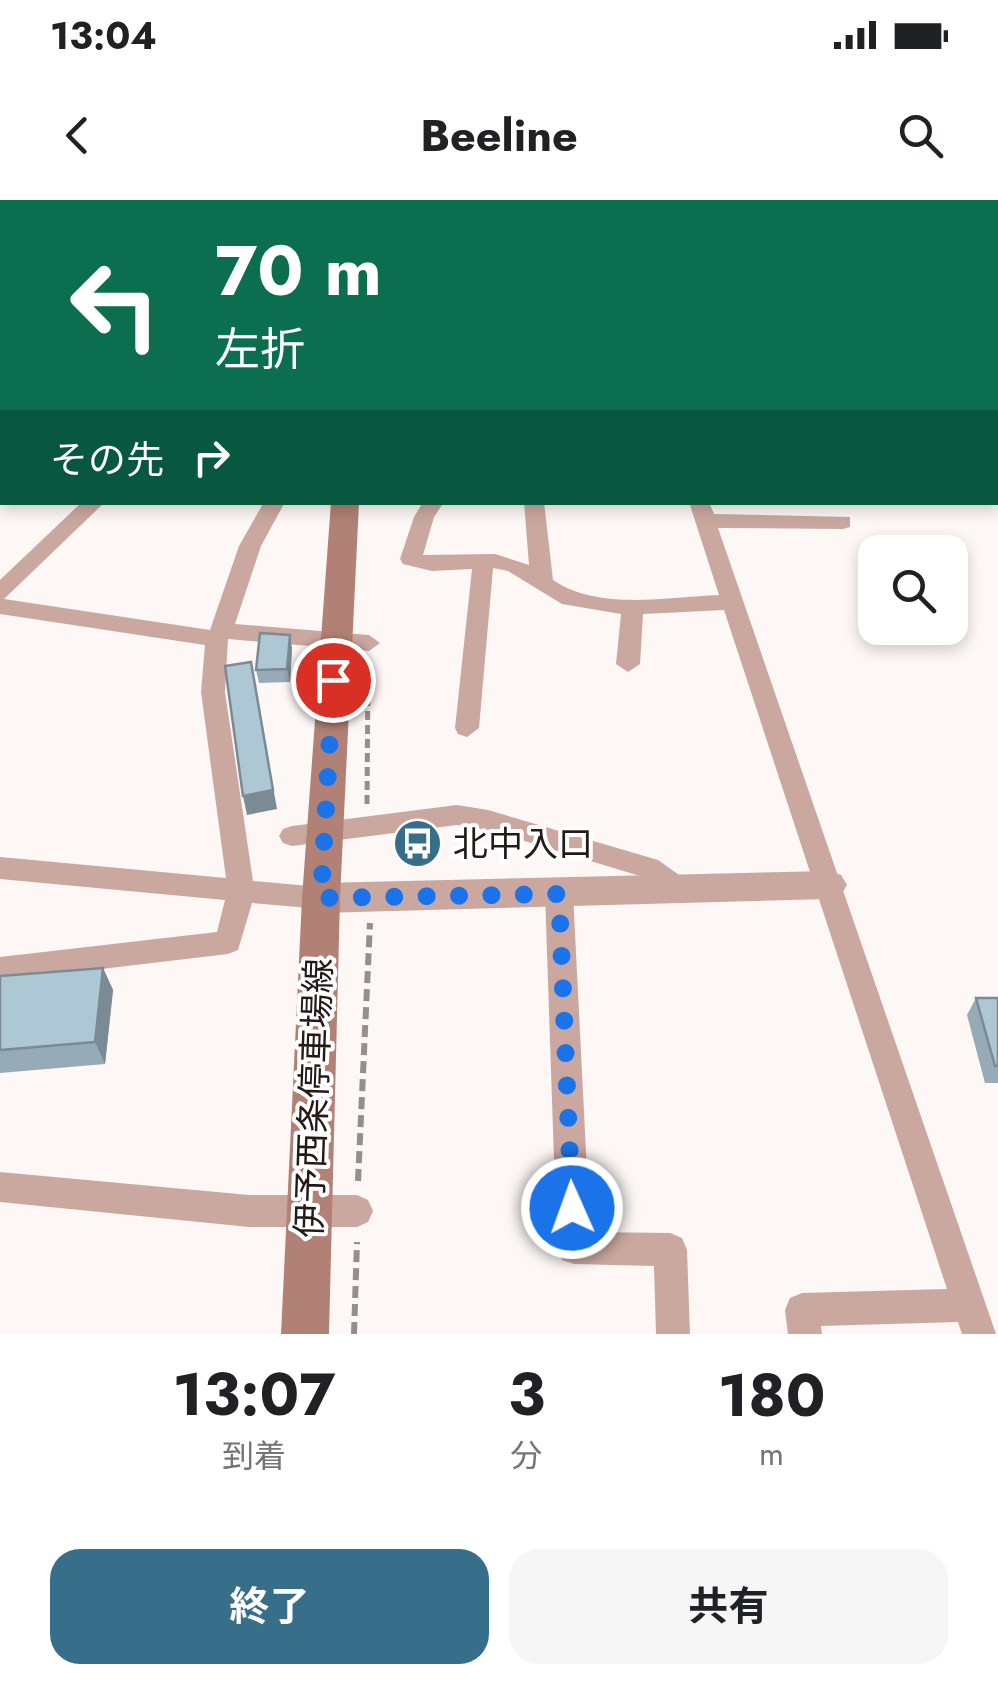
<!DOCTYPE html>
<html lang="ja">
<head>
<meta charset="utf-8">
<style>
	:root { --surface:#fff; --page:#f6f6f6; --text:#202124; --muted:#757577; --accent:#376e89 }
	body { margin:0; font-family:Jost,"Noto Sans JP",sans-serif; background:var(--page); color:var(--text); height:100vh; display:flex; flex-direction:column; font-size:38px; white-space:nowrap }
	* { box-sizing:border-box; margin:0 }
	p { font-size:32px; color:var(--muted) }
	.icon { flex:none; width:55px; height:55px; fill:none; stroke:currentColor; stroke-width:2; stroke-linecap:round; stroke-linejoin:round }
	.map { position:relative; height:1134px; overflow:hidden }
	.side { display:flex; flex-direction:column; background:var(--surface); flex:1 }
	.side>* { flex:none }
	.hud { position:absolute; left:0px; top:0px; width:1000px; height:305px; box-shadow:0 5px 15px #0003; background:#0b6e4f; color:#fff; overflow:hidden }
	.tools { position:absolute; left:858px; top:335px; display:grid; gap:20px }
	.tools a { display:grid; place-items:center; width:110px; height:110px; border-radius:20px; background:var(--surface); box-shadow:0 5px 15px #0003; font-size:50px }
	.pin { position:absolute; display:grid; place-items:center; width:85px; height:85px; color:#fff; margin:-42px; border:5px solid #fff; border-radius:50%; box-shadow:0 2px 10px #0007 }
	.me { position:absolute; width:110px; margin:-55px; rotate:358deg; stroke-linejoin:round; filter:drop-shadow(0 0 8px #0008) }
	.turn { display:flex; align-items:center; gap:35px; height:210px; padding:0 50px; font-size:45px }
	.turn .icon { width:130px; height:130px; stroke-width:2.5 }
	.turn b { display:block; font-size:70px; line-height:85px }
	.then { display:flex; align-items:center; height:95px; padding:0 50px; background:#0003; gap:20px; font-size:38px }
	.eta { display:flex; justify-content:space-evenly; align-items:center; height:170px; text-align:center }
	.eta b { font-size:60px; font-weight:700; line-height:70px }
	.action { display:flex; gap:20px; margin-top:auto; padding:20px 50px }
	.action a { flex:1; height:115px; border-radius:30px; background:var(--accent); color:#fff; font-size:40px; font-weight:700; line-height:115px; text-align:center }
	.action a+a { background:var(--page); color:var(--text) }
	.status { display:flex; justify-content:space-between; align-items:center; height:70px; padding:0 50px; background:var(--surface); direction:ltr }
	.status svg { height:28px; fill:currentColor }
	header { display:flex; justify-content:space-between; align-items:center; height:130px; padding:0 50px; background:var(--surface); font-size:45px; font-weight:700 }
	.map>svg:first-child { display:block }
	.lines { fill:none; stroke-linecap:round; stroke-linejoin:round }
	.path-far1 { stroke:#958e8c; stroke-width:5; stroke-dasharray:9 5; stroke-linecap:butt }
	.path { stroke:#958e8c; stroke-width:6; stroke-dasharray:12 6; stroke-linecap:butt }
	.minor { fill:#caa8a0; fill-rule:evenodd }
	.tertiary { fill:#caa8a0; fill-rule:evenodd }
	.secondary { fill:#b28176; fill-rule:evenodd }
	.wall { fill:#96abb7 }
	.shaded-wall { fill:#7a8b95 }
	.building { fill:#aec7d5; stroke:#7a8b95; stroke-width:2.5 }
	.route { stroke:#1a73e8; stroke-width:18; stroke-dasharray:0 32.4 }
	.labels { text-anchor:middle; stroke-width:8; stroke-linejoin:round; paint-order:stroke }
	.poi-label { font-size:35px; fill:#231a17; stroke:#fff; text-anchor:start }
	.street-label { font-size:35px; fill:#231a17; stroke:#fff }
</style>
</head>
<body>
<div class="status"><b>13:04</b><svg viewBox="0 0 49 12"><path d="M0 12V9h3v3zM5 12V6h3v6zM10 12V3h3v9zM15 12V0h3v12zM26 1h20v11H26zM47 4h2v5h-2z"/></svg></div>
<header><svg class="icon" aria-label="back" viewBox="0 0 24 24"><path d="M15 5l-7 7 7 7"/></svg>Beeline<svg class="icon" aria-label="search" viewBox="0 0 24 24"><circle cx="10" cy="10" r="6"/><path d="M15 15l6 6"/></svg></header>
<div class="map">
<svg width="998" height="1134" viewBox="0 0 998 1134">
	<rect width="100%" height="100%" fill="#fdf7f5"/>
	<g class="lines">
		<path class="path-far1" d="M367,604L368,470"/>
		<g class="path">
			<path d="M358,981L370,723"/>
			<path d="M354,1134L357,1042"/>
		</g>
		<g class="minor">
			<path d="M588,0H604L605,2H590Z"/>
			<path d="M820,0H836L837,2H822Z"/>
			<path d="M910,0H926L927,2H912Z"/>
			<path d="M2,36V49L0,50V37Z"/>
			<rect x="0" y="114" width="2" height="10"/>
			<path d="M82,302H105L4,399L210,430L239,346L264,302H285L261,346L235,424L369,435L380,443L369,451L228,439L225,492L253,681L321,687L331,690L335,698L331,706L321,709L252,703L238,750L228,754L0,781V757L217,732L225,700L0,679V657L226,678L201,492L205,445L0,414V380Z"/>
			<path d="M423,302H444L434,317L423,355L495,354L529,365L524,302H544L553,380C598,411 667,397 719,395L689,302H709L714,314L850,317V327L843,329L718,328L996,1134H962L958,1122L821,1126L822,1134H788L785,1110L790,1098L802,1093L947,1089L724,410L643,414L640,464L628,472L616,464L621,414L562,404L508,371L493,368L479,528L467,537L458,534L455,528L472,369L432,371L403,364L400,359L414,317Z"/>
			<path d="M457,605L488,610L658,660L689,682L693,690L689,698L679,701L640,676L488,630L457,625L292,646L283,643L279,636L283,629L292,626Z"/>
			<path d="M559,682L569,685L573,693L590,1032L670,1033L682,1038L687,1050L690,1134H656L654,1066L574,1064L562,1060L557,1048L545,693L549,685Z"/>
			<path d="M0,972L249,995H357L368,1000L373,1011L368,1022L357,1027H249L0,1002Z"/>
		</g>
		<path class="tertiary" d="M829,671L841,675L847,685L841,695L829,699L321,713L309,708L303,698L309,688L321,683Z"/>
		<path class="secondary" d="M331,302H359L340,698L329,1134H281L302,698Z"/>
	</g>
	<g class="wall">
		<path d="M292,448L290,482L259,483L256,470Z"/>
		<path d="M103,768L113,790L105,864L0,873V776Z"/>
		<path d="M976,798H998V883H985L967,815Z"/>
	</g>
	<g class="shaded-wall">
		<path d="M290,435L292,448L290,482L287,469Z"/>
		<path d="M251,462L277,609L247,615L243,596Z"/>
		<path d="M103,768L113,790L105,864L95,842Z"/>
	</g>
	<g class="building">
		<path d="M260,433L290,435L287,469L256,470Z"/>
		<path d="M251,462L273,590L243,596L225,466Z"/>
		<path d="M103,768L95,842L0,850V776Z"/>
		<path d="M976,798H998V866H995Z"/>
	</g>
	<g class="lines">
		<path class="route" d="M333,480L321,698L559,694L572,1008"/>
	</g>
	<defs>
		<symbol id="bus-disc" viewBox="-11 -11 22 22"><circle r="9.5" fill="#376e89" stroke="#fff"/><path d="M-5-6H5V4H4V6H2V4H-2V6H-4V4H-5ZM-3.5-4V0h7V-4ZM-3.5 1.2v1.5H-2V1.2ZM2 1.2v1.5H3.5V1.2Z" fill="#fff"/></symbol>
	</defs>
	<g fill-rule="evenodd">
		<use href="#bus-disc" x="390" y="616" width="55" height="55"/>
	</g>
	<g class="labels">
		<g class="poi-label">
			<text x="453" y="656">北中入口</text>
		</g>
		<g class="street-label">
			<text transform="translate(314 898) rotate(-88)" y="12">伊予西条停車場線</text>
		</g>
	</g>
</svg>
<div class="tools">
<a><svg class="icon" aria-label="search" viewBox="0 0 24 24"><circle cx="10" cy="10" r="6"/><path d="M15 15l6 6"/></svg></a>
</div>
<div class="pin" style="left:333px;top:480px;background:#d93025"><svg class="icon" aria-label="arrive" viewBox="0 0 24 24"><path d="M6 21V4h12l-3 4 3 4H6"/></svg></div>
<svg class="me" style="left:572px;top:1008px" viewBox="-20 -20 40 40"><circle r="17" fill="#1a73e8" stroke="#fff" stroke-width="3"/><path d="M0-11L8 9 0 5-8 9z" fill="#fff"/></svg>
<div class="hud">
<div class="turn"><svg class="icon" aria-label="left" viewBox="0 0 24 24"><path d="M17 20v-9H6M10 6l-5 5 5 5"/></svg><div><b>70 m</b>左折</div></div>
<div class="then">その先<svg class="icon" aria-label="right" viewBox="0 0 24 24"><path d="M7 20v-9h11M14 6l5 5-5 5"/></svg></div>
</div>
</div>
<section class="side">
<div class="eta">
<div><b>13:07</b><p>到着</p></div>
<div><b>3</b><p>分</p></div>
<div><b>180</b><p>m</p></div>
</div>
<div class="action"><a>終了</a><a>共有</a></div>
</section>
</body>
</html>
